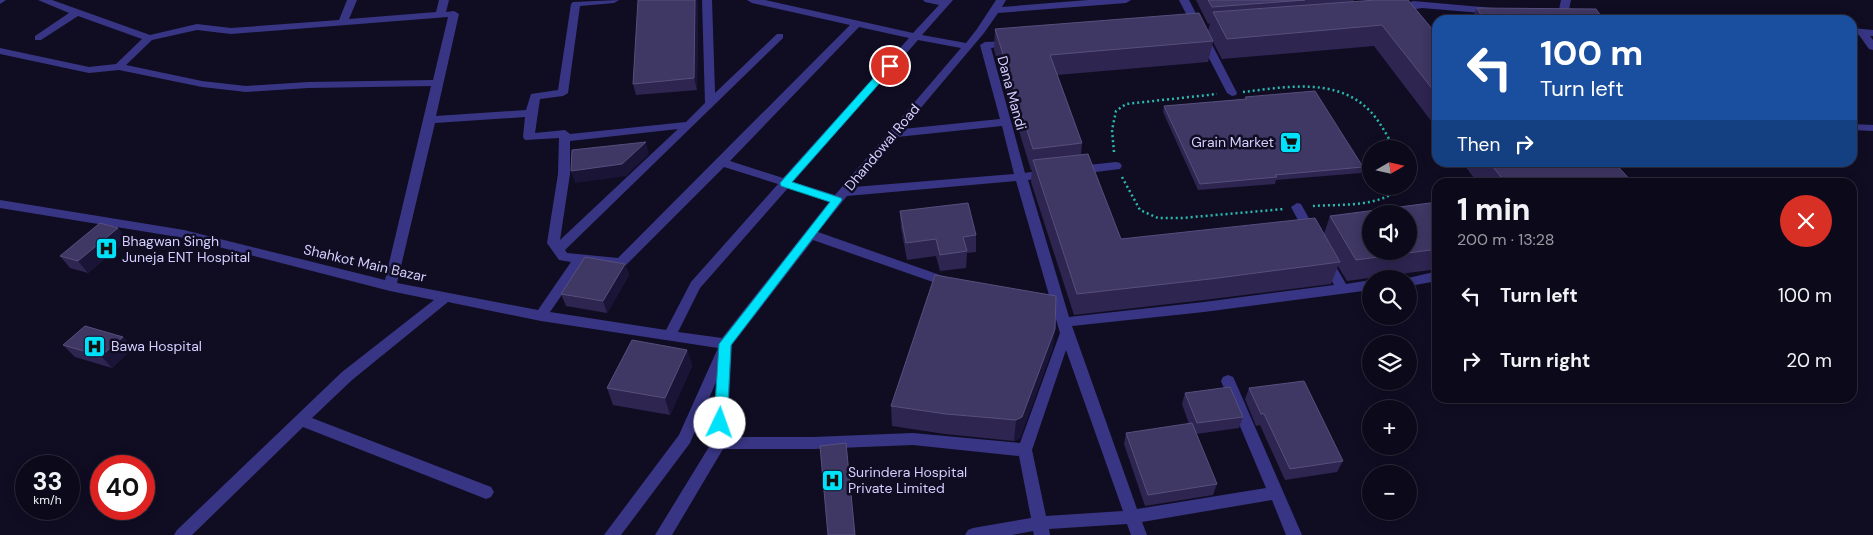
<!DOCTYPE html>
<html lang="en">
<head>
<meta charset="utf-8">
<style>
	:root { --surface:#0c0a1a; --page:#151323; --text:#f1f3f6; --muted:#9a9aa2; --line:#2c2b39 }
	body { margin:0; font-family:"DM Sans",sans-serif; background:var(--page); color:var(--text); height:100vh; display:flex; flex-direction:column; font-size:19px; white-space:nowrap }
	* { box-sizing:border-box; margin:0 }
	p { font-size:16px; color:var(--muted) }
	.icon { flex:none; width:28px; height:28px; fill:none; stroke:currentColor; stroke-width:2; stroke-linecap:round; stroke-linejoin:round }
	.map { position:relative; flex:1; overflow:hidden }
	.drawer { position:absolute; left:1432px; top:178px; width:425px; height:225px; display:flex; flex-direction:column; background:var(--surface); border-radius:15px; box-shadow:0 2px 12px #0003,0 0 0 1px var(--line) }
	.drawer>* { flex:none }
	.guide { position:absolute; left:1432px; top:15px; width:425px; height:152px; border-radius:15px; box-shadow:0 2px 12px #0003,0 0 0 1px var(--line); background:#1a4fa0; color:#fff; overflow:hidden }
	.needle { width:32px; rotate:81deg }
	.controls { position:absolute; left:1362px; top:140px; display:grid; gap:10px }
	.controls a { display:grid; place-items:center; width:55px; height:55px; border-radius:50%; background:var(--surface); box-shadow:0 2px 12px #0003,0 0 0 1px var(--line); font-size:25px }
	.speed { position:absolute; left:15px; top:455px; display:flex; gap:10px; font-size:25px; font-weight:700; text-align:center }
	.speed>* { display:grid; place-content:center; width:65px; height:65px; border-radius:50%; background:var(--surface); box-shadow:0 2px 12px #0003,0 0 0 1px var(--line); line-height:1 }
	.speed small { font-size:12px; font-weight:400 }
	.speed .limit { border:8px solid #d22; background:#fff; color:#111 }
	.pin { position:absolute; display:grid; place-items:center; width:42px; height:42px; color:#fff; margin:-21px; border:2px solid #fff; border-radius:50%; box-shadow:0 1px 5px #0007 }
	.me { position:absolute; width:55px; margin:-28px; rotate:3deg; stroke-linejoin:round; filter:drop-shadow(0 0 4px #0008) }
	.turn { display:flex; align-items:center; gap:18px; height:105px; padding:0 25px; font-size:22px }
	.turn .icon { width:65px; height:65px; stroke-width:2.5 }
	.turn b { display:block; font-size:35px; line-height:42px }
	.then { display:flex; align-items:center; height:48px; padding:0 25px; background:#0003; gap:10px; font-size:19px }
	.round { display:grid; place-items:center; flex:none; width:52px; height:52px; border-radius:26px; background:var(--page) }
	.overview { display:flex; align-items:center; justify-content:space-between; height:85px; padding:0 25px }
	h1 { font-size:30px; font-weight:800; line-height:38px }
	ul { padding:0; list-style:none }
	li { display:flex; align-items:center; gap:15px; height:65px; padding:0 25px }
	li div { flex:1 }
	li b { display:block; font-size:19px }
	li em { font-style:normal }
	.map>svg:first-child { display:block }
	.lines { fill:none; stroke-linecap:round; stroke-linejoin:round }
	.path { stroke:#29b9af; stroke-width:2.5; stroke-dasharray:2 3; stroke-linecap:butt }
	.minor { fill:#383684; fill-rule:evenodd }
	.wall { fill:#2e2551 }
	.shaded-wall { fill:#1a1437 }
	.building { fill:#3f3764; stroke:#574f7c; fill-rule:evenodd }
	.route { fill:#00e2f9; stroke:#0093a2 }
	.labels { text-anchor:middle; stroke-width:5; stroke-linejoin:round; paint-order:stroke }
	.street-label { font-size:14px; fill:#d4ceff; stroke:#100d23 }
	.poi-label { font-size:14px; fill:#d4ceff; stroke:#100d23; text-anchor:start }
</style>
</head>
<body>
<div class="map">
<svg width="1873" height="535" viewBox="0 0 1873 535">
	<rect width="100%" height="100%" fill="#100d23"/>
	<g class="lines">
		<g class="path">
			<path d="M1243,92C1285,87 1336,77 1369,110C1380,121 1387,136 1395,149"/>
			<path d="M1114,152L1112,130L1116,111L1126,104L1217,94"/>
			<path d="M1122,177L1140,210L1158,218H1182L1284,209"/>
			<path d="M1313,206C1341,204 1381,208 1402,186"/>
		</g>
		<g class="minor">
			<path d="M0,0H6L0,4Z"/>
			<path d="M38,0H52L150,35L197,24L231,28L339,20L347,0H357L349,19L436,12L439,0H449L446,12L454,11L459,14L436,116L526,110L531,94L558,90L571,4L573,2L619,0L614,3L580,6L568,93L563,96L540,99L535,133L565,130L570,134L686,122L705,103L702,0H712L715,93L777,34H783V38L565,250L567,253L618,258L850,25L752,3L747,0H765L913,33L939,5L925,2L923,0H953L922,35L966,43L977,29L996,0H1006L1002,7L1088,0H1131L1126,3L998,13L984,33L903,129L1000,119L980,45L985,42L1013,41V45L991,48L1025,173L1049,169L1055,173L1049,177L1028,180L1069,317L1204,302L1334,285L1321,261L1323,258H1331L1346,284L1371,280V290L1204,312L1072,326L1137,509L1266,488L1221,381L1223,377L1228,375L1233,377L1235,381L1302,535H1286L1272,500L1142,522L1147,535H1131L1127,524L1049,529L1050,535H1034L1033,531L1012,535H965L968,530L973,528L1031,518L1019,456L913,445L813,449H723L672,535H655L712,442L716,382L690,443L621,535H604L679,435L718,348L541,321L448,302L352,380L312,418L491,487L494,492L491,497L486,499L481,497L303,427L192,535H174L177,530L342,372L434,300L390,291L184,238L0,208V200L184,230L385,280L431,86L308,88L246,92L202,87L119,70L89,73L0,54V48L89,67L116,64L142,39L78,16L41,40H35V36L69,13ZM448,17L433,80L308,82L246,86L202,81L126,65L152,40L197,30L231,34ZM859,27L909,38L783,178L730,161ZM918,40L961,48L835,195L793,182ZM525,117L523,137L525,140L559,138L558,174L547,243L559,260L571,262L538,310L397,283L435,123ZM1002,126L1014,174L854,187L897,137ZM678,129L661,145L560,240L570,174V141ZM724,167L778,184L691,282L666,330L550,312L583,264L621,268L625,266ZM1016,181L1060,333L1020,443L913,433L813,437H727L732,345L813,240L950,288L954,286L956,283L954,280L818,232L847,196ZM788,188L829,202L722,338L678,332L700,288ZM1066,350L1123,511L1046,516L1032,450Z"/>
			<path d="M1179,0H1189L1237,93L1236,95L1232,96L1227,93Z"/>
			<path d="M1561,0H1571L1568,14L1563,17L1558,14Z"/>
			<path d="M1413,1L1493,8L1498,11L1493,14L1422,8L1398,12L1393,9Z"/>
			<path d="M1585,13L1642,17L1647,20L1582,18L1580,16Z"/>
			<path d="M1852,28L1873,30V36H1870L1873,40V50L1869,49L1859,35L1852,34Z"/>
			<path d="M1852,124L1873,125V131L1852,130Z"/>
			<path d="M1116,162L1120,163L1122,166L1120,169L1079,174L1073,170L1079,166Z"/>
			<path d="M1297,203L1301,204L1317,233L1315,236H1307L1305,233L1291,207Z"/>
			<path d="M1438,271V281L1409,286V279H1404Z"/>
		</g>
	</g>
	<g class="wall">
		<path d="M1196,0H1354L1353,2L1438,36V130L1374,46L1222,59L1213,42L1208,62L1057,75L1082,143L1081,155L1121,239L1324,234L1330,216L1438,202V269L1347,281L1338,266L1331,284L1204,300L1074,315L1031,182L1032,170H1031L994,50L995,29L1208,31L1210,23L1208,24Z"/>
		<path d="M698,2L697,90L636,95L633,84Z"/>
		<path d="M1477,8L1604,20H1471Z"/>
		<path d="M1245,97L1363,167L1361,173L1276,180L1275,184L1198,190L1163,112L1164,106L1245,99Z"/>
		<path d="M1462,162H1614L1632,182H1477Z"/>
		<path d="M900,211L976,235V252L967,253L966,268L940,271L936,256L907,260L901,228Z"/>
		<path d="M118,228L127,240L88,273L70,268L60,256Z"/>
		<path d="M625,264L629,275L607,313L566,306L561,294Z"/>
		<path d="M1055,329L1052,350L1020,438L1014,441L945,434L892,426L891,406Z"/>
		<path d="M123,337L133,348L112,368L75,357L63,345Z"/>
		<path d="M687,350L692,366L670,415L613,405L607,388Z"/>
		<path d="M1249,388L1343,461L1337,472L1285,480L1260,425L1256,426L1245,399Z"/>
		<path d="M1185,393L1243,417L1239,428L1196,434L1217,484L1213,495L1145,506L1124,444L1126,433L1189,424L1182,404Z"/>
	</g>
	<g class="shaded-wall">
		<path d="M695,0H697L698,2L697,90L694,78Z"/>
		<path d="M646,142L649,154L626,176L575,183L571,171Z"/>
		<path d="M118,228L127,240L88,273L78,261Z"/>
		<path d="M625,264L629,275L607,313L603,301Z"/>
		<path d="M1055,329L1052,350L1020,438L1014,441L1016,420Z"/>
		<path d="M123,337L133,348L112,368L101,356Z"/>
		<path d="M687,350L692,366L670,415L665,398Z"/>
	</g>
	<g class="building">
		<path d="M638,0H695L694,78L633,84Z"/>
		<path d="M1208,0H1305L1212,7Z"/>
		<path d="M1376,0H1408L1438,36V96L1382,25L1227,39L1213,12Z"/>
		<path d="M1477,8L1596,9L1604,20H1484Z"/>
		<path d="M1199,13L1213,41L1050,55L1082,143L1033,149L995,29Z"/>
		<path d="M1315,91L1363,167L1275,175L1277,177L1200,184L1164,106L1247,99L1245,97Z"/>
		<path d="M646,142L622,164L571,171L572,150Z"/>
		<path d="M1088,154L1121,239L1315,218L1340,262L1210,279L1077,294L1033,160Z"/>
		<path d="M1489,162H1614L1632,182H1505Z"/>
		<path d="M1438,202V249L1356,260L1330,216ZM1371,214H1409V251H1371Z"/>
		<path d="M968,203L976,235L963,237L967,251L940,255L936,239L906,243L900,211Z"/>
		<path d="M100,223L118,228L78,261L60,256Z"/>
		<path d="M585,257L625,264L603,301L561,294Z"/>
		<path d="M935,275L1056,296L1055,329L1022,417L1016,420L946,414L891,406Z"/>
		<path d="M85,326L123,337L101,356L63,345Z"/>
		<path d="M632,340L687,350L665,398L607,388Z"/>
		<path d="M1304,381L1343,461L1290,469L1264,414H1261L1249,388Z"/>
		<path d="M1230,387L1243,417L1197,423L1185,393Z"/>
		<path d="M1192,423L1217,484L1148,495L1126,433Z"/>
		<path d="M846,443L855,535H828L820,446Z"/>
	</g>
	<path class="route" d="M890,63L893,64V68L792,182L841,198L842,200L731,345L727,423L725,427L720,429L716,427L714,423L719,344L830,202L781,186L780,183L886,64Z"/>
	<defs>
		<symbol id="supermarket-square" viewBox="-11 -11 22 22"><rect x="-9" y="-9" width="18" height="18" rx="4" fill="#00e2f9" stroke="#100d23"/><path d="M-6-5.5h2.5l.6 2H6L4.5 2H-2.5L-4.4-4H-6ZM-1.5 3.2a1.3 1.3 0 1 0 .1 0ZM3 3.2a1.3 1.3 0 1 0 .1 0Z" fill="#111"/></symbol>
		<symbol id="hospital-square" viewBox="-11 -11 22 22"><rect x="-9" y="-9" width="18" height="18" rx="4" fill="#00e2f9" stroke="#100d23"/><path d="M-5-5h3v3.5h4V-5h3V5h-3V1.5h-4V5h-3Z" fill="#111"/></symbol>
	</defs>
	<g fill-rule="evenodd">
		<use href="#supermarket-square" x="1278" y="130" width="25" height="25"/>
		<use href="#hospital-square" x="94" y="236" width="25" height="25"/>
		<use href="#hospital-square" x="82" y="334" width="25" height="25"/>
		<use href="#hospital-square" x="820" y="468" width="25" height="25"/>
	</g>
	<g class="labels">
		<g class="street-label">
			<text transform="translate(1012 93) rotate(75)" y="5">Dana Mandi</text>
			<text transform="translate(882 147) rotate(-50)" y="5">Dhandowal Road</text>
			<text transform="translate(365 263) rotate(13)" y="5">Shahkot Main Bazar</text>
		</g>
		<g class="poi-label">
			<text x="1274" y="147" text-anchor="end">Grain Market</text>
			<text x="122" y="246">Bhagwan Singh<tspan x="122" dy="16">Juneja ENT Hospital</tspan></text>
			<text x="111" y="351">Bawa Hospital</text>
			<text x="848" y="477">Surindera Hospital<tspan x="848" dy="16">Private Limited</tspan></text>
		</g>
	</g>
</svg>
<div class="controls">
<a><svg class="needle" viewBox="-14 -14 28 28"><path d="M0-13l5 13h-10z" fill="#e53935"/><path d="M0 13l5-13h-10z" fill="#9a9aa2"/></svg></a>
<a><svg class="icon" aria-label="sound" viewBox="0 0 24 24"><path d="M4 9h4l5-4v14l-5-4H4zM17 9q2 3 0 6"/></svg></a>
<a><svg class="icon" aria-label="search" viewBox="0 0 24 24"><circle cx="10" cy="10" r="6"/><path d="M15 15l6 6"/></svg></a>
<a><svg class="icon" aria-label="layers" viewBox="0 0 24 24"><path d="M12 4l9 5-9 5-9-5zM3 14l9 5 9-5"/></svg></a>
<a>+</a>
<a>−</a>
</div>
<div class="speed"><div>33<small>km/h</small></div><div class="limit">40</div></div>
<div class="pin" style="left:890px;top:66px;background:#d93025"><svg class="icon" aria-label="arrive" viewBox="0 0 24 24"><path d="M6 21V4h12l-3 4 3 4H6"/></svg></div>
<svg class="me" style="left:720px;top:423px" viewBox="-20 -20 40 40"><circle r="19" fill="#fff"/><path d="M0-13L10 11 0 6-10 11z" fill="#00e2f9"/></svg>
<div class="guide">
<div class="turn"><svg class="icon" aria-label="left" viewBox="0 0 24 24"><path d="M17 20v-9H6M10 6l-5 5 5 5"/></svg><div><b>100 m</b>Turn left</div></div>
<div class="then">Then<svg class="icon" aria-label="right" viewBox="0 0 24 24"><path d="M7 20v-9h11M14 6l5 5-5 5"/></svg></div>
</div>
<section class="drawer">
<div class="overview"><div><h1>1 min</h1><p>200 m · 13:28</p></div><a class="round" style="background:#d93025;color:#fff"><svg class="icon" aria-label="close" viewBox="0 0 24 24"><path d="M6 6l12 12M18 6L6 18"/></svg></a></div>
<ul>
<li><svg class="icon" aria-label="left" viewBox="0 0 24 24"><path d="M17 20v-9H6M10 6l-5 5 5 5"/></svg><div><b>Turn left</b></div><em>100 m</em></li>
<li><svg class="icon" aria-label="right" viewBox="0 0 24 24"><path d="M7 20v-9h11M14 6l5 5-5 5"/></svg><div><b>Turn right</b></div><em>20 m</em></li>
</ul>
</section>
</div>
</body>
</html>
